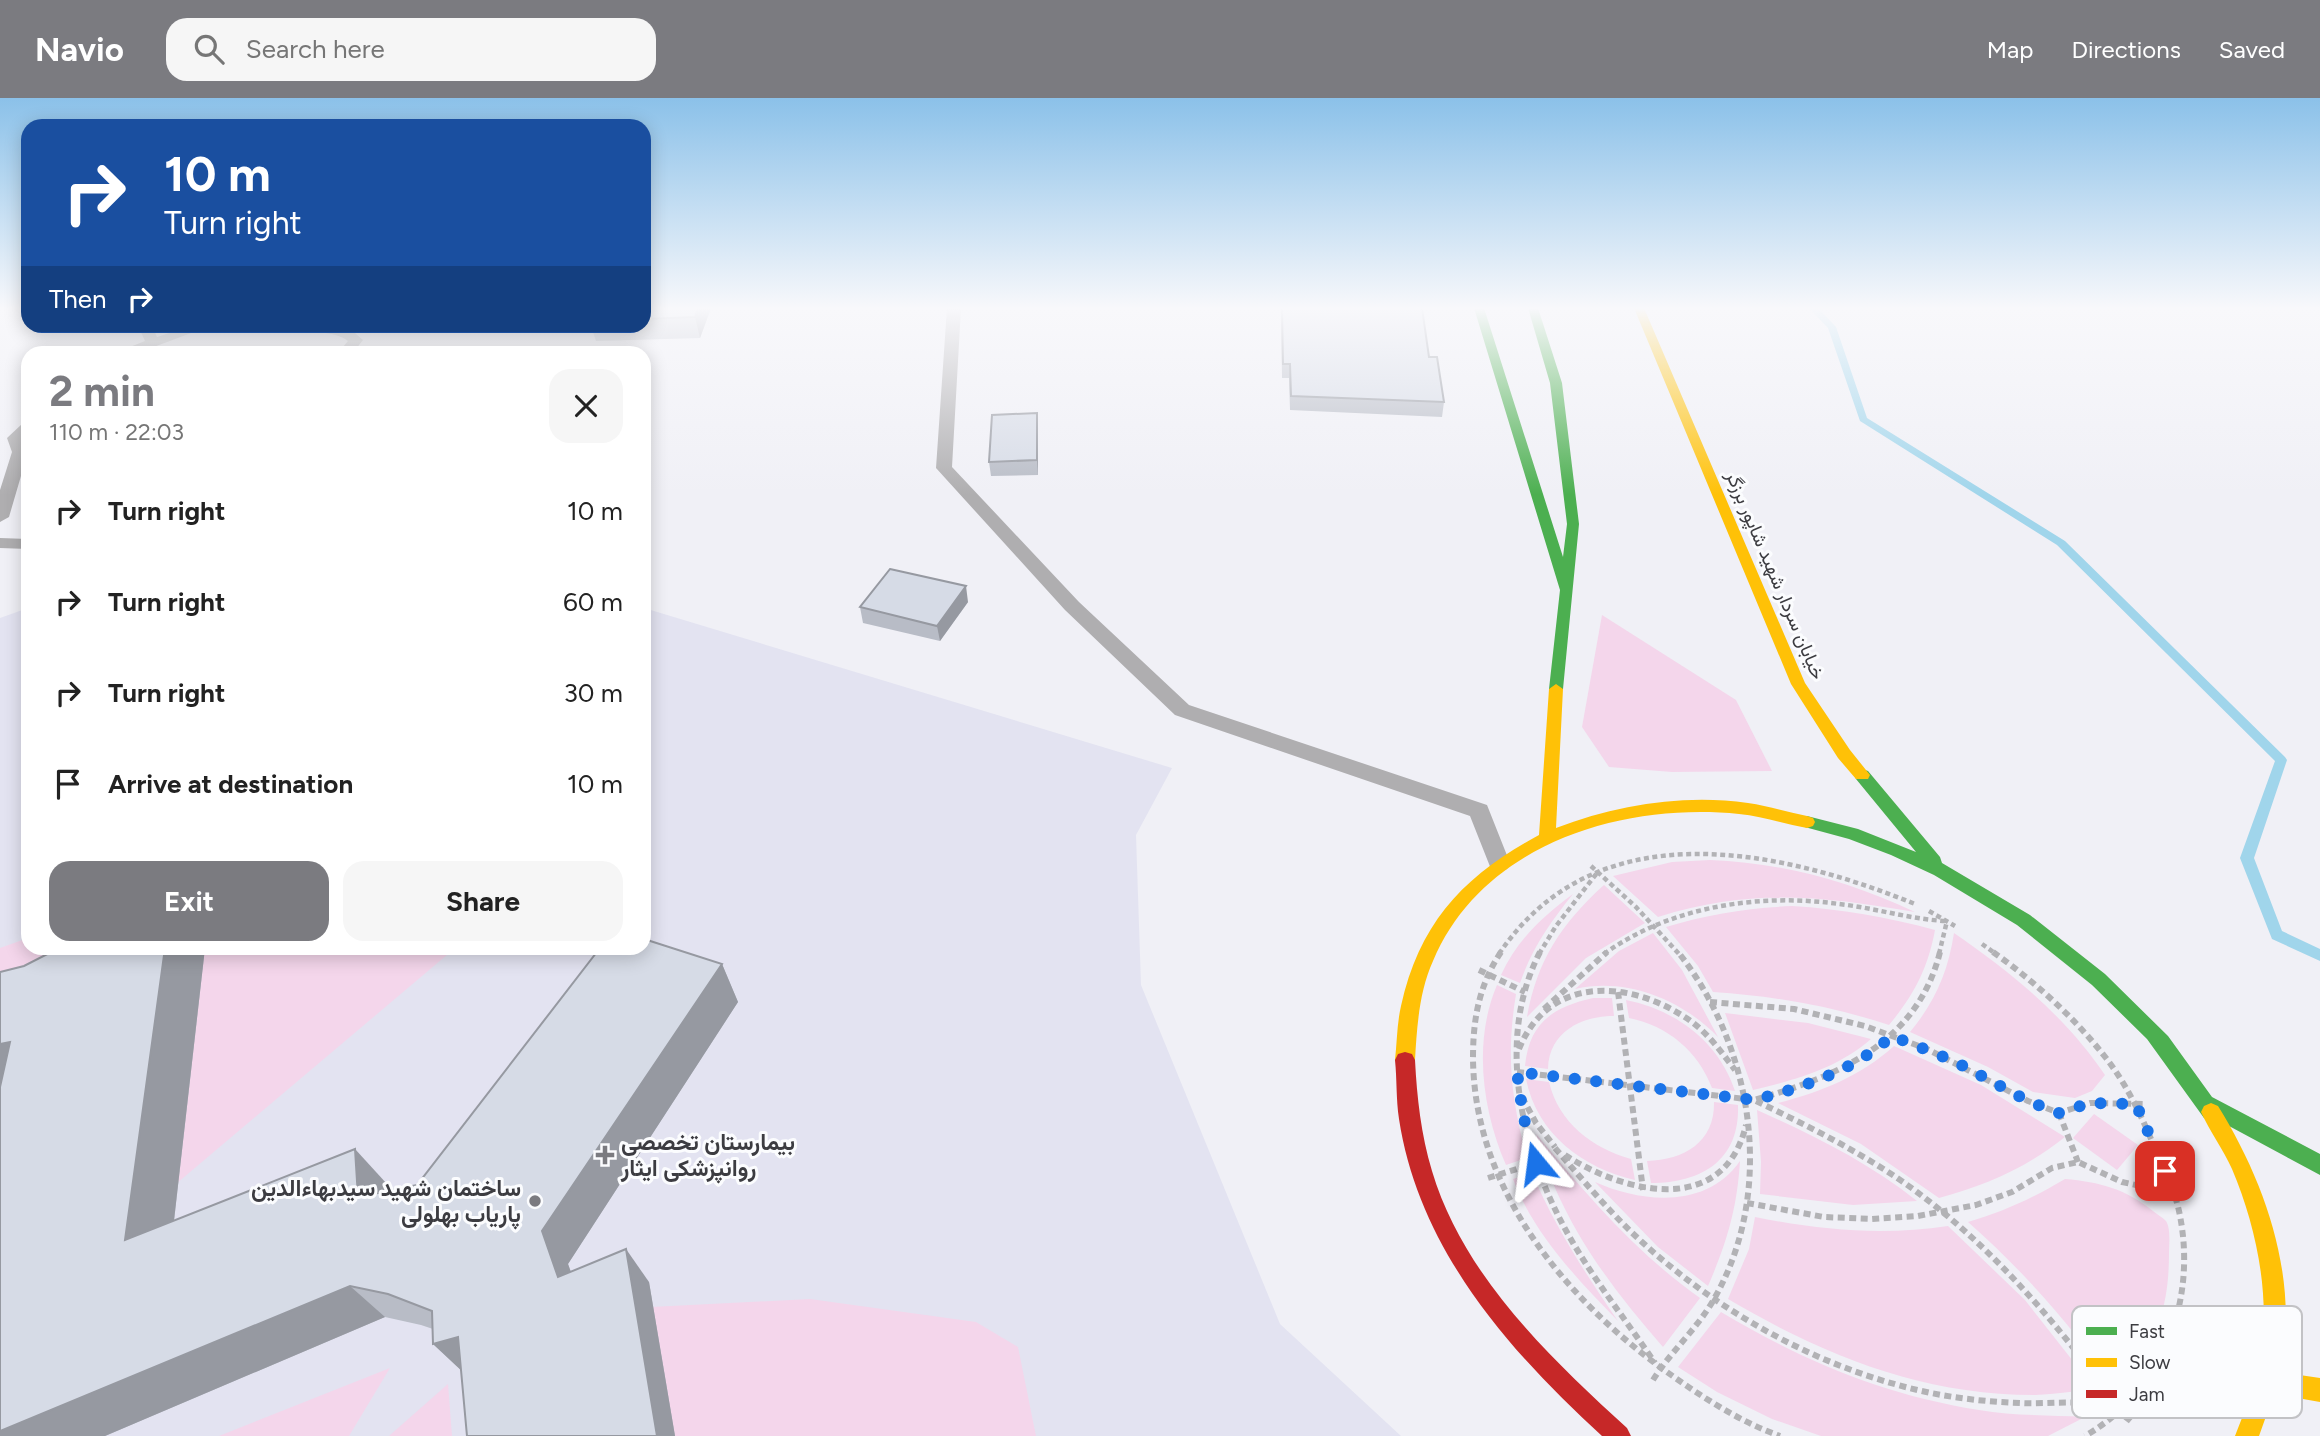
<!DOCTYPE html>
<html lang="en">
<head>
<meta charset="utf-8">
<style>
	:root { --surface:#fff; --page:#f6f6f6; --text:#222; --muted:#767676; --accent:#7b7b80 }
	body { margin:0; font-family:Figtree,Vazirmatn,sans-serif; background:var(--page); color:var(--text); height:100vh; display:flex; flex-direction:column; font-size:26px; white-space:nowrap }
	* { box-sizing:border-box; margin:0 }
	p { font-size:23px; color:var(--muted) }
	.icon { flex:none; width:38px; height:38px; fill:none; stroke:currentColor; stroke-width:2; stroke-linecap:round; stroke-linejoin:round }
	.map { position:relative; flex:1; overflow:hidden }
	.sheet { position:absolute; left:21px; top:248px; width:630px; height:609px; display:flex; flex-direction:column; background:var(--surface); border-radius:21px; box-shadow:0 4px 18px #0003 }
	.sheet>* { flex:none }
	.guide { position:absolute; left:21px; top:21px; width:630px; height:214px; border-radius:21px; box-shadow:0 4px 18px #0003; background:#1a4fa0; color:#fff; overflow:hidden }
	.pin { position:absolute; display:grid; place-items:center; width:60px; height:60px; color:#fff; margin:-30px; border-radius:14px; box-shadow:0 4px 10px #0006 }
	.me { position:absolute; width:77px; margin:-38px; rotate:344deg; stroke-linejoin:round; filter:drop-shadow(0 0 5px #0008) }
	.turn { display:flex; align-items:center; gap:24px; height:147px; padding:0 28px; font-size:32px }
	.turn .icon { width:91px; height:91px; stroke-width:2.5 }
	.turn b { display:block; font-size:49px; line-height:60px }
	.then { display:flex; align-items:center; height:66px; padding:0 28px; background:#0003; gap:14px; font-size:26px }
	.round { display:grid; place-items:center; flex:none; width:74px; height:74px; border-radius:21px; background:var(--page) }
	.headline { display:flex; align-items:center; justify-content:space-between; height:119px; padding:0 28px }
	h1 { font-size:42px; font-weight:700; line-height:52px; color:var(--accent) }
	.button { display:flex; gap:14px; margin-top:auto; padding:14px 28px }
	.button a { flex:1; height:80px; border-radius:21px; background:var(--accent); color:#fff; font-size:28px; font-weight:700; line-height:80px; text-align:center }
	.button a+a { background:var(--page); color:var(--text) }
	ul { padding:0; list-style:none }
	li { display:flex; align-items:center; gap:21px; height:91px; padding:0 28px }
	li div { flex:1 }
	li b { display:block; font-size:26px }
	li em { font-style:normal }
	header { display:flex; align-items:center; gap:42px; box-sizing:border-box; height:98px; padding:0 35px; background:var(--accent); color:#fff }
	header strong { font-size:33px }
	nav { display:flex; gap:38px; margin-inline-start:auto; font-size:24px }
	.search { width:490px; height:63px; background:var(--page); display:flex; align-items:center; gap:18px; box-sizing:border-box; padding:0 24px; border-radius:21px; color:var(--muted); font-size:26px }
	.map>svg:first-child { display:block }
	.built { fill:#e3e3f1 }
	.green { fill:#f4d6eb }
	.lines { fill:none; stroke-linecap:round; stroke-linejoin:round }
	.stream { fill:#a0d5eb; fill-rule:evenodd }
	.path-far1 { stroke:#b2b2b5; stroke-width:4.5; stroke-dasharray:5 3.5; stroke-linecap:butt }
	.path { stroke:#b2b2b5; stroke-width:6; stroke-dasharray:7 4.5; stroke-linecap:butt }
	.lane { fill:#afaeb0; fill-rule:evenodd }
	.fast { fill:#4caf50; fill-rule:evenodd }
	.slow { fill:#ffc107; fill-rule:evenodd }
	.jam { fill:#c62828; fill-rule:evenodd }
	.wall { fill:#b8bcc6 }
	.shaded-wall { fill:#9699a1 }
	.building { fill:#d6dbe6; stroke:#9699a1; stroke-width:2 }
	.route { stroke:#1a73e8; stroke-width:12; stroke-dasharray:0 21.6 }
	.poi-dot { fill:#7b7b80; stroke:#fbfcfe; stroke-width:2.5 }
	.labels { text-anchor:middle; stroke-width:6; stroke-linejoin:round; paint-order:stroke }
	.street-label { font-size:19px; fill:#3c3c41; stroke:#fbfcfe }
	.near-poi-label { font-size:23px; font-weight:bold; fill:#3c3c41; stroke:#fbfcfe; text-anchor:start }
	.key { fill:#fbfcfe; stroke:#c2c2c5; stroke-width:2 }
	.key-label { font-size:19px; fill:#3c3c41 }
</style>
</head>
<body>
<header>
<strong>Navio</strong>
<div class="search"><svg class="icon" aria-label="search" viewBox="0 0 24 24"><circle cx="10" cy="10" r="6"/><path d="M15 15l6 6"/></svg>Search here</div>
<nav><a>Map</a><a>Directions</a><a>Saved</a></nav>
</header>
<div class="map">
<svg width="2320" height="1338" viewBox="0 0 2320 1338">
	<rect width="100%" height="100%" fill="#f0f0f6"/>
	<path class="built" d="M28,510V850H644V510L1172,670L1136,737L1141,887L1280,1226L1401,1338H0V520Z"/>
	<g class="green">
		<path d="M1602,517L1736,602L1772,673L1672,674L1609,669L1582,629Z"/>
		<path d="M1710,762C1784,765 1848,783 1915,814C1819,798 1753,790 1658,819L1613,778L1672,764Z"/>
		<path d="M1604,787L1645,825L1586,860L1527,919C1537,862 1562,825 1604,787Z"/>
		<path d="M1573,796C1550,825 1532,850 1520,885L1501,877C1517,842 1543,818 1573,796Z"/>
		<path d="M1792,808C1841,811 1887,819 1935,832C1928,870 1914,897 1889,927C1831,908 1774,898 1713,894L1698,868L1666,829C1708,816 1748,810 1792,808Z"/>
		<path d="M1653,835L1682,872L1718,939C1682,902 1627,879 1575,891L1619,853Z"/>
		<path d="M1954,835C2012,875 2065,918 2105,977L2092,993L2075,1000L2033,994L1988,969L1910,934C1935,904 1948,874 1954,835Z"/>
		<path d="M28,840V850L454,851L170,1091L0,930V850Z"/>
		<path d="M1497,887L1516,896C1506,957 1511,1001 1527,1060L1506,1067C1482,1012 1473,943 1497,887Z"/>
		<path d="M1593,900H1612L1614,918C1581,918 1549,934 1548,971L1525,968C1529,925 1553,909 1593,900Z"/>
		<path d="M1626,902C1676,912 1719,944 1735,993L1712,990C1698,953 1668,928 1629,920Z"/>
		<path d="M1725,915L1808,925L1871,941C1838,970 1795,982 1753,992Z"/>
		<path d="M1894,948L1981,987L2065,1039C2026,1070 1987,1087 1939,1100L1861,1046L1778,1005C1821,994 1861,978 1894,948Z"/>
		<path d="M1526,981L1549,984C1559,1025 1592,1050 1631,1061L1635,1082C1583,1070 1537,1036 1526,981Z"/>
		<path d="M1714,1004L1738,1007C1740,1062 1702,1085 1651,1085L1647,1063C1684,1062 1715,1044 1714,1004Z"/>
		<path d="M1757,1012C1813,1037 1868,1064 1917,1103L1853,1107L1760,1096L1761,1064Z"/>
		<path d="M2094,1016L2138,1047L2117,1072L2073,1040Z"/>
		<path d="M1536,1036C1586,1096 1636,1155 1700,1200L1663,1249C1607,1185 1559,1120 1536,1036Z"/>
		<path d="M1740,1063C1737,1111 1727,1144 1708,1188L1658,1149L1595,1084C1642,1105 1707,1111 1740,1063Z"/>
		<path d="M1532,1075C1555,1129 1585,1175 1618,1223C1577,1181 1534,1136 1513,1081Z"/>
		<path d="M2065,1081C2100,1084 2126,1091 2153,1113C2157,1116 2163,1120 2166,1123C2171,1131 2169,1146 2169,1155C2169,1216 2154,1246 2118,1293C2073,1230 2025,1174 1968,1124C2003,1114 2033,1100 2065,1081Z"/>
		<path d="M1755,1119C1820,1132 1882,1138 1948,1128L2025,1202L2095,1291C2075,1293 2055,1296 2036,1297C1922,1297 1825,1258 1728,1201L1749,1151Z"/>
		<path d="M810,1201L976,1224L1018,1249L1036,1338H662L651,1209Z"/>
		<path d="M1721,1214C1806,1264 1881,1296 1979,1312C2013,1318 2050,1317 2085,1319L2048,1338H1821L1772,1321L1717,1294L1678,1269Z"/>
		<path d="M390,1270L349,1338H219Z"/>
		<path d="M448,1286L452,1338H389Z"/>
	</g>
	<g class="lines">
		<path class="stream" d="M1809,210H1818L1836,229L1867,320L2065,443L2285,659L2287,662L2254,760L2282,833L2320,851V863L2272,841L2240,760L2275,663L2057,447L1860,323L1828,230Z"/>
		<g class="path-far1">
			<path d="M1591,768L1636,809L1679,856"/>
			<path d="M1929,813L1955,828"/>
			<path d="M1982,846L1996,856"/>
			<path d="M1499,856C1596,711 1779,751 1915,806"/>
			<path d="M1539,856L1556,828L1597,775"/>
			<path d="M1604,856C1671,808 1759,795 1839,806C1875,810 1909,821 1945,823"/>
			<path d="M1939,856L1947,823"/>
		</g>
		<g class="path">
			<path d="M1501,854C1479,887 1473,921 1473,960C1474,1094 1569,1206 1674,1279C1707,1302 1741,1324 1780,1338"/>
			<path d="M1540,854C1496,939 1520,1046 1563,1127C1589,1176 1624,1219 1655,1265"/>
			<path d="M1940,854C1917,946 1836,979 1754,1002C1810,1029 1867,1057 1917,1094C1998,1154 2061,1231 2121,1312"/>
			<path d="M1993,854C2035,884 2074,919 2106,960C2127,987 2141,1017 2154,1048C2163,1070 2174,1090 2179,1113C2198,1201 2164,1292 2085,1338"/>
			<path d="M1479,872L1525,894"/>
			<path d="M1618,894L1643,1092"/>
			<path d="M1710,904L1794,911L1865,928L1927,951L2028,1003L2059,1015L2090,1005L2147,1006"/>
			<path d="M1544,911L1607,854"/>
			<path d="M1519,951C1548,879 1625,881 1683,918C1705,931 1720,952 1735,972"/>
			<path d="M1517,974L1754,1002"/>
			<path d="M1522,999L1536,1025L1555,1049"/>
			<path d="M2059,1015L2078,1064"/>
			<path d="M1555,1050C1583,1082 1610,1115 1642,1144C1722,1217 1825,1273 1931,1295C1961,1301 1991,1304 2021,1305C2060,1307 2101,1296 2133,1325"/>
			<path d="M1565,1057C1625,1096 1724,1119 1746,1027"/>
			<path d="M1488,1080L1536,1065"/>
			<path d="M1747,1105L1824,1119L1872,1121L1918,1118L1976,1107L2012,1094L2052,1070L2078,1064L2122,1084L2187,1098"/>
			<path d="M1653,1282C1671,1253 1698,1230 1714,1201C1776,1093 1754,950 1678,854"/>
		</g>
		<g class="lane">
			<path d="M947,210H961L952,369L1079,504L1189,607L1487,707L1510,765L1507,771L1499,774L1491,771L1470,718L1175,617L1065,512L936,370Z"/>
			<path d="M138,228H152L157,239L191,228H210L135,256H112L145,243Z"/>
			<path d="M308,228L348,229L363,242L352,256H337L348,243C335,233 319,237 308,228Z"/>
			<path d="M28,324V337L23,341L28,354L9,419L0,424V392L12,354L7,340L22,326Z"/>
			<path d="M0,440L28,441V451L0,450Z"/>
		</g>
		<g class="fast">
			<path d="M1474,210H1484L1563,459L1567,426L1550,285L1528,210H1538L1562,285L1579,426L1563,591L1556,596L1549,591L1560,492Z"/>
			<path d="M1862,671L1868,673L1940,759L1942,765L2030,817L2105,876L2168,938L2212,999L2320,1056V1077L2216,1021L2211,1023L2204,1020L2147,941L2092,887L2017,827L1934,777L1891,757L1849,741L1801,728L1799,724L1801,720L1807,718L1858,731L1916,754L1856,681L1854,677L1856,673Z"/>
		</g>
		<g class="slow">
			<path d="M1634,210H1644L1805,585L1850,652L1870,677L1868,681H1856L1838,660L1791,586Z"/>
			<path d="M1556,586L1563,591L1556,730C1617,707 1683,696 1748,705C1768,708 1787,714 1807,718L1813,720L1815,724L1813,728L1807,730C1784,726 1762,718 1739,716C1622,704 1482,746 1433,863C1419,894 1417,929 1415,962L1412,968L1405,970L1398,968L1395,962C1397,944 1397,925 1401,908C1420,823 1465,777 1539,737L1549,591Z"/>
			<path d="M2211,1005L2218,1008C2266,1085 2300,1183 2280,1274L2320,1280V1304L2274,1296L2259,1338H2235C2244,1315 2254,1291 2259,1266C2272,1203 2257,1130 2232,1071C2223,1051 2210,1034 2201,1014L2204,1008Z"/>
		</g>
		<path class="jam" d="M1405,954L1412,956L1415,962C1417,1000 1421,1036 1432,1073C1463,1177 1549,1259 1627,1330L1631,1338H1602C1508,1252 1419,1151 1399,1021C1396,1001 1397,981 1395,962L1398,956Z"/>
	</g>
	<g class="wall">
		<path d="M644,210H711L700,240L596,243L591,228H644Z"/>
		<path d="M1281,210H1422L1429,259L1444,304L1442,319L1290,312L1289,280H1282Z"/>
		<path d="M1037,315L1038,330V377L991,378L989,364Z"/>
		<path d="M968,504L940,543L863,525L860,509Z"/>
		<path d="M59,850H205L174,1123L387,1086L388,1093L417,1087L722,866L738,904L568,1166L571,1174L649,1184L675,1338H467L461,1272L433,1246V1231L421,1227L385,1219L105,1338L24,868Z"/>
	</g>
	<g class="shaded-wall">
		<path d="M698,210H711L700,240L695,219Z"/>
		<path d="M1037,315L1038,330V377L1037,362Z"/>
		<path d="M966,488L968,504L940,543L937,528Z"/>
		<path d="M165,850H205L168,1175L125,1142Z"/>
		<path d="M722,866L738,904L568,1166L584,1211L558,1179L542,1133Z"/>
		<path d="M10,944L0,996V946Z"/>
		<path d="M355,1051L387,1086L391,1133L358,1099Z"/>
		<path d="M626,1151L649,1184L675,1338H657Z"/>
		<path d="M350,1188L385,1219L105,1338H0V1333Z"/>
		<path d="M458,1239L465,1276L433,1246Z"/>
	</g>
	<g class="building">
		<path d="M644,210H698L695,219L644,221Z"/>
		<path d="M1282,210H1422L1429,259H1437L1444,304L1291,298L1290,266H1283Z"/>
		<path d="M1037,315V362L989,364L992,317Z"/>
		<path d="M890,471L966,488L937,528L860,509Z"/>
		<path d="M644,841L722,866L542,1133L558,1179L626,1151L657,1338H467L458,1239L433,1246L432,1213L388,1196L350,1188L0,1333V989L10,944L0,946V874L24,868L59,850H165L125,1142L355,1051L358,1099L417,1087L600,850H644Z"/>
	</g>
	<linearGradient id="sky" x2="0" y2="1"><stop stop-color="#8bc1e9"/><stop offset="0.53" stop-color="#f8f8fb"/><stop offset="1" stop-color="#f8f8fb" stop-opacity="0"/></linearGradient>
	<rect width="2320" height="397" fill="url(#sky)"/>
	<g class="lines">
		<path class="route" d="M1536,1065L1523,1017L1517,974L1754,1002C1805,989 1852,973 1892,938L1954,963L2028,1003L2059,1015L2090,1005L2136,1006L2165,1073"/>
	</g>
	<g class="poi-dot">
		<path d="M601.5 1046.5h7v7h7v7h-7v7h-7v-7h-7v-7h7z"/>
		<circle cx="535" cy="1103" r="7"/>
	</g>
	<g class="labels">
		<g class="street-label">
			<text transform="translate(1776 477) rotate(67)" y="7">خیابان سردار شهید شاپور برزگر</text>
		</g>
		<g class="near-poi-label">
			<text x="621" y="1052">بیمارستان تخصصی<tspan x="621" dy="26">روانپزشکی ایثار</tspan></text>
			<text x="521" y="1098" text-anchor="end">ساختمان شهید سیدبهاءالدین<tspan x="521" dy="26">پاریاب بهلولی</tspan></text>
		</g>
	</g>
	<rect x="2072" y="1208" width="230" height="112" rx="10" class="key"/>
	<rect x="2086" y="1229" width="31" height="8" fill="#4caf50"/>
	<rect x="2086" y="1260" width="31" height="9" fill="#ffc107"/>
	<rect x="2086" y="1292" width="31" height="8" fill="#c62828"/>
	<g class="key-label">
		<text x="2129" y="1240">Fast</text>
		<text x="2129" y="1271">Slow</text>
		<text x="2129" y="1303">Jam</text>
	</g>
</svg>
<div class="pin" style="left:2165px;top:1073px;background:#d93025"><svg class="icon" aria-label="arrive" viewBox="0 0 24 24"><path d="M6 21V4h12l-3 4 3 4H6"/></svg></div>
<svg class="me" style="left:1536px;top:1065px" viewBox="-20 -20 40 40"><path d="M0-17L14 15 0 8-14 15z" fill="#1a73e8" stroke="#fff" stroke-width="4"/></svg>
<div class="guide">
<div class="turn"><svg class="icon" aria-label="right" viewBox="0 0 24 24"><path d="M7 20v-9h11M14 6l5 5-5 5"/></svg><div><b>10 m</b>Turn right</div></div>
<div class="then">Then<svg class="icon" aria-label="right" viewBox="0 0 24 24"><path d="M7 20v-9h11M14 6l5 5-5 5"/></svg></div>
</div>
<section class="sheet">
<div class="headline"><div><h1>2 min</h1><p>110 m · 22:03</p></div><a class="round"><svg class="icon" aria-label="close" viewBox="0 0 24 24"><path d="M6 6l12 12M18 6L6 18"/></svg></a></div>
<ul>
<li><svg class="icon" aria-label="right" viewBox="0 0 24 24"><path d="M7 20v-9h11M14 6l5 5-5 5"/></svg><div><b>Turn right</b></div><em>10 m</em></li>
<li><svg class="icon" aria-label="right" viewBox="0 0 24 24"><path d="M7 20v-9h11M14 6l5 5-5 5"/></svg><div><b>Turn right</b></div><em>60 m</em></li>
<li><svg class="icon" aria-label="right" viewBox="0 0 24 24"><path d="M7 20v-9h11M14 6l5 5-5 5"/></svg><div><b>Turn right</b></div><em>30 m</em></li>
<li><svg class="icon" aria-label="arrive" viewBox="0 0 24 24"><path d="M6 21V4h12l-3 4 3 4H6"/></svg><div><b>Arrive at destination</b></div><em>10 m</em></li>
</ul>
<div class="button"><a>Exit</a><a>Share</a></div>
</section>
</div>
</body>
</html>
